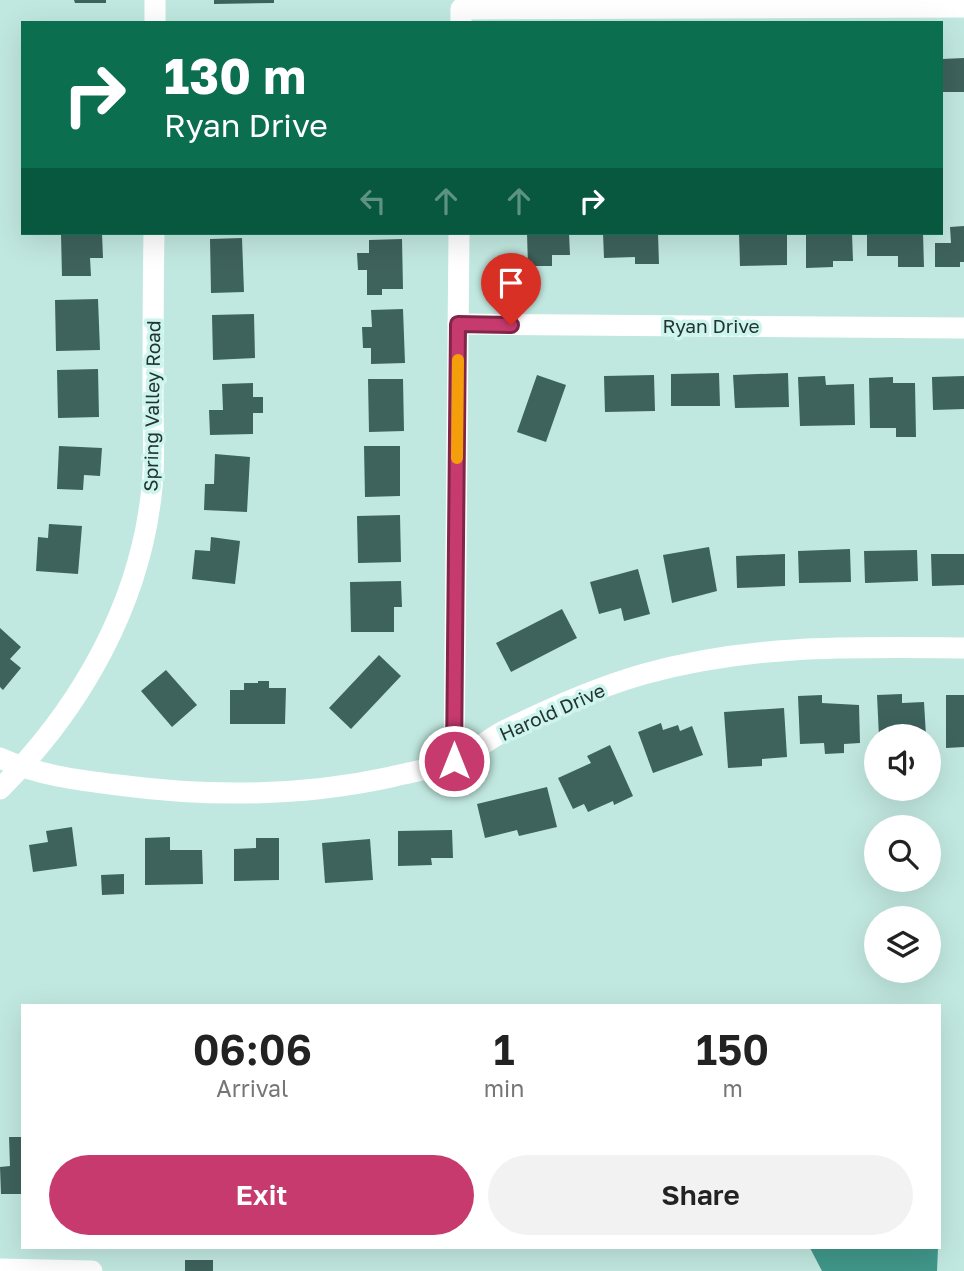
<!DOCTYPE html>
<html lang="en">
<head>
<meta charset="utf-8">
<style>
	:root { --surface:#fff; --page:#f2f2f2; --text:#222; --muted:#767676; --accent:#c63a6e }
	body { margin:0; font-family:"Golos Text",sans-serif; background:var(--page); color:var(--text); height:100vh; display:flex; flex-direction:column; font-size:26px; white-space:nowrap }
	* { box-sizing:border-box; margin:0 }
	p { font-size:23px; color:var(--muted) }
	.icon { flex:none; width:38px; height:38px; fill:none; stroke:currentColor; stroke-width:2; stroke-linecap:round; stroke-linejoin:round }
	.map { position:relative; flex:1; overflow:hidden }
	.panel { position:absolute; left:21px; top:1004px; width:920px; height:245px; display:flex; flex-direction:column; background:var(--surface); border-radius:0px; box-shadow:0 7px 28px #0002 }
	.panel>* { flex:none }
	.hud { position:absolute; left:21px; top:21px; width:922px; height:214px; border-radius:0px; box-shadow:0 7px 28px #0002; background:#0b6e4f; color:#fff; overflow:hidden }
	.buttons { position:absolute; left:864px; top:724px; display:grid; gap:14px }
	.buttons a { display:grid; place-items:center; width:77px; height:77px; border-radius:50%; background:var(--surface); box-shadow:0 7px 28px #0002; font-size:35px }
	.pin { position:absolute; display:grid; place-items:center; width:60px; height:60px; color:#fff; margin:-72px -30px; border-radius:50% 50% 50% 0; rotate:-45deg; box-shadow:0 0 7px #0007 }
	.pin .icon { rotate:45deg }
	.me { position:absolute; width:77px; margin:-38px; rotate:0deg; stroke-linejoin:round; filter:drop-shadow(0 0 5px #0008) }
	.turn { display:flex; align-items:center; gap:24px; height:147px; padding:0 28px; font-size:32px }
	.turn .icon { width:91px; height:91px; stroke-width:2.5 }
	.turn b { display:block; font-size:49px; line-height:60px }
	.lanes { display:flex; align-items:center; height:66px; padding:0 28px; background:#0003; justify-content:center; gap:35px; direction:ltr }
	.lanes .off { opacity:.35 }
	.eta { display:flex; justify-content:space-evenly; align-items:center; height:119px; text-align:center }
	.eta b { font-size:42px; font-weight:600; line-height:49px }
	.action { display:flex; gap:14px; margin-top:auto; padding:14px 28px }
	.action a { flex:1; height:80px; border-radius:42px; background:var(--accent); color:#fff; font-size:28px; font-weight:600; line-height:80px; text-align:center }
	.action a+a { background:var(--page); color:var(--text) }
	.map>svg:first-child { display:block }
	.water { fill:#40978a }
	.building { fill:#3e625c }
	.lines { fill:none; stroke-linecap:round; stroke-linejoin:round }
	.street { stroke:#fff; stroke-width:21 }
	.route-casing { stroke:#812648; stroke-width:18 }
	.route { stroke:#c63a6e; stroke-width:12 }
	.slow { stroke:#f59e0b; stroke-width:12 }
	.labels { text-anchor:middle; stroke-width:7; stroke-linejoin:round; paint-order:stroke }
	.street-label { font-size:19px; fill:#233330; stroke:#cdf5ee }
</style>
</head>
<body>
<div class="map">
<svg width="964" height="1271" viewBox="0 0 964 1271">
	<rect width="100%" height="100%" fill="#c1e8e0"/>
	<path class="water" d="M810,1248H938L937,1271H822Z"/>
	<g class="building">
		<path d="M74,0H106V3H75Z"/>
		<path d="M214,0H274V3L214,4Z"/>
		<path d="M964,58V92H942V59Z"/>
		<path d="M964,226V262H960V267H935V243H951L950,227Z"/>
		<path d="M100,233H102L103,258H90L91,276H62L61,234Z"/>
		<path d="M527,233H569L570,255H552V266H528Z"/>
		<path d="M603,233H658L659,264H635V257L604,258Z"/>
		<path d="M739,233H787V265L740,266Z"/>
		<path d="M806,233H852L853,261H833V267L806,268Z"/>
		<path d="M867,233H923L924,267H898V256H867Z"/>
		<path d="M242,238L244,292L211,293L210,239Z"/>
		<path d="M402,239L403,289H382V295H367V270H358L357,253H369V240Z"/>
		<path d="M98,299L100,350L56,351L55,300Z"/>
		<path d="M403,309L405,363L371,364V348H363L362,327H372L371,310Z"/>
		<path d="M254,314L255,358L213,360L212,315Z"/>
		<path d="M98,369L99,417L58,418L57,370Z"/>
		<path d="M719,373L720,406H671V374Z"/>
		<path d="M788,373L789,407L735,408L733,375Z"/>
		<path d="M537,375L566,385L546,442L517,432Z"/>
		<path d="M654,375L655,411L605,412L604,376Z"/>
		<path d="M825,376L826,385L854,384L855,425L800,426L798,377Z"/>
		<path d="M964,376V409L933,410L932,377Z"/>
		<path d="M893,377V383H915L916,437H896V428H870L869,378Z"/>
		<path d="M368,379H403L404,431L369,432Z"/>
		<path d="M253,383V397H263V413H253V434L210,435L209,410H223L222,384Z"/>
		<path d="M59,446L102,448L100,476L84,475L83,490L57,489Z"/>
		<path d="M364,446H400V496L365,497Z"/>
		<path d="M215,454L250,457L247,512L204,510L205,484H214Z"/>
		<path d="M400,515L401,562L358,563L357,516Z"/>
		<path d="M49,524L82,526L78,574L36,571L38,537L48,538Z"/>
		<path d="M211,537L240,541L235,584L192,579L195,550L210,551Z"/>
		<path d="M709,547L717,591L672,603L663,555Z"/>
		<path d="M850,549L851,582L799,583L798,551Z"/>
		<path d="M917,550L918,581L865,583L864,551Z"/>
		<path d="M785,554V586L737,588L736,556Z"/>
		<path d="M931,554H964V585L932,586Z"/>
		<path d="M638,569L650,614L624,621L621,608L599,614L590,582Z"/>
		<path d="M401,581L402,607H394V632H351L350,582Z"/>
		<path d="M562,609L577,638L511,672L496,643Z"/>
		<path d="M0,628L21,647L10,659L21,668L3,690L0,687Z"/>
		<path d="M379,655L401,676L351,729L329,708Z"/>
		<path d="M166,670L197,705L172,727L141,691Z"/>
		<path d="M258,681H269V688H286L285,724H230V690H244V683H258Z"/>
		<path d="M902,694V703L924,702L926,736L879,737L877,695Z"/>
		<path d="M822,695V703L859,705L860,743L844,744V753L825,754L824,743L800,744L798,696Z"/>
		<path d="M946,695H964V747L946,748Z"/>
		<path d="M784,708L787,757L762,759V766L728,768L724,712Z"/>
		<path d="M661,723L663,730L678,725L680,731L692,726L703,755L653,773L638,732Z"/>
		<path d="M610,745L633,796L614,805L613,801L588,812L584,804L573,809L558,778L591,763L587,756Z"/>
		<path d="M547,787L557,827L519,836L517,830L485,838L477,804Z"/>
		<path d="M72,827L77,866L33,872L29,845L48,842L46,831Z"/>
		<path d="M452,830L453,858H431L432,865L398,866V831Z"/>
		<path d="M170,837V850H202L203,884L145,885V838Z"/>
		<path d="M256,838H279V880L234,881V849L256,848Z"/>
		<path d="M370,839L373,880L325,883L322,843Z"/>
		<path d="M124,874V894L102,895L101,875Z"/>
		<path d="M9,1137H23V1194H1L0,1167L10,1166Z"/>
		<rect x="185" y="1260" width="28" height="11"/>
	</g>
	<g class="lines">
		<g class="street">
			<path d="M155,23V0"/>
			<path d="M461,23V9L964,7"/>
			<path d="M458,324L964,328"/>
			<path d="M0,758C38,775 76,780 118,785C209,797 300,797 391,777C411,772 432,769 452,762C470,755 486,741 502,732C548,709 595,688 644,674C752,644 853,647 964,648"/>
			<path d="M454,761L459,233"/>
			<path d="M0,789C81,708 141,603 152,487C155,460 153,430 153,403C153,346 153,289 154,233"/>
			<path d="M0,1269L92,1271"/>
		</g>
	</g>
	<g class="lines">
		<defs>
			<path id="route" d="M454,761L458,324L511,325"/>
		</defs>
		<use href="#route" class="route-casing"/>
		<use href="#route" class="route"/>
		<path class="slow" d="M457,458L458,360"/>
	</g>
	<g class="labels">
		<g class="street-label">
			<text x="711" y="333">Ryan Drive</text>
			<text transform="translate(152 406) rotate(-89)" y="7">Spring Valley Road</text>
			<text transform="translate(552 712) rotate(-24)" y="7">Harold Drive</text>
		</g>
	</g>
</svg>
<div class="buttons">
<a><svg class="icon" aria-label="sound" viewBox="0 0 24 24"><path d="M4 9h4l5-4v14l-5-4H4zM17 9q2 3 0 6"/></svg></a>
<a><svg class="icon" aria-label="search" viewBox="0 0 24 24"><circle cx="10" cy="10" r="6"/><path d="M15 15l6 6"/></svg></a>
<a><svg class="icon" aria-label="layers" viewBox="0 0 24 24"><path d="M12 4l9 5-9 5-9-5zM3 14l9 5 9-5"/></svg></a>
</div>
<div class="pin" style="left:511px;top:325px;background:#d93025"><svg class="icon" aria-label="arrive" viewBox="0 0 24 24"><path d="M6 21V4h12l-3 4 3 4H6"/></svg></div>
<svg class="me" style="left:454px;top:761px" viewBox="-20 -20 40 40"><circle r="17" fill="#c63a6e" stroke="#fff" stroke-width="3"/><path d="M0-11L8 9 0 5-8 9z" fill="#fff"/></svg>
<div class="hud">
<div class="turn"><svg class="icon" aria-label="right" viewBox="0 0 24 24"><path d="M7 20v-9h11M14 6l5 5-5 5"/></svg><div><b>130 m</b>Ryan Drive</div></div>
<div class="lanes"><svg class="icon off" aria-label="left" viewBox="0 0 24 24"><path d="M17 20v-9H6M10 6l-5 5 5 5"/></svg><svg class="icon off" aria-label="ahead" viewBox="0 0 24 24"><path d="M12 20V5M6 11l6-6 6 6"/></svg><svg class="icon off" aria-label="ahead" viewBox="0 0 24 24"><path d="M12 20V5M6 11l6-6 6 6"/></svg><svg class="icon" aria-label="right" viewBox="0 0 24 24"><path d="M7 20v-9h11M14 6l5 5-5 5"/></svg></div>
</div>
<section class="panel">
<div class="eta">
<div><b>06:06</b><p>Arrival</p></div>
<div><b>1</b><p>min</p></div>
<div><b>150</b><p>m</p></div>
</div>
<div class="action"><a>Exit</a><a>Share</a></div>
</section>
</div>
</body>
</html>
